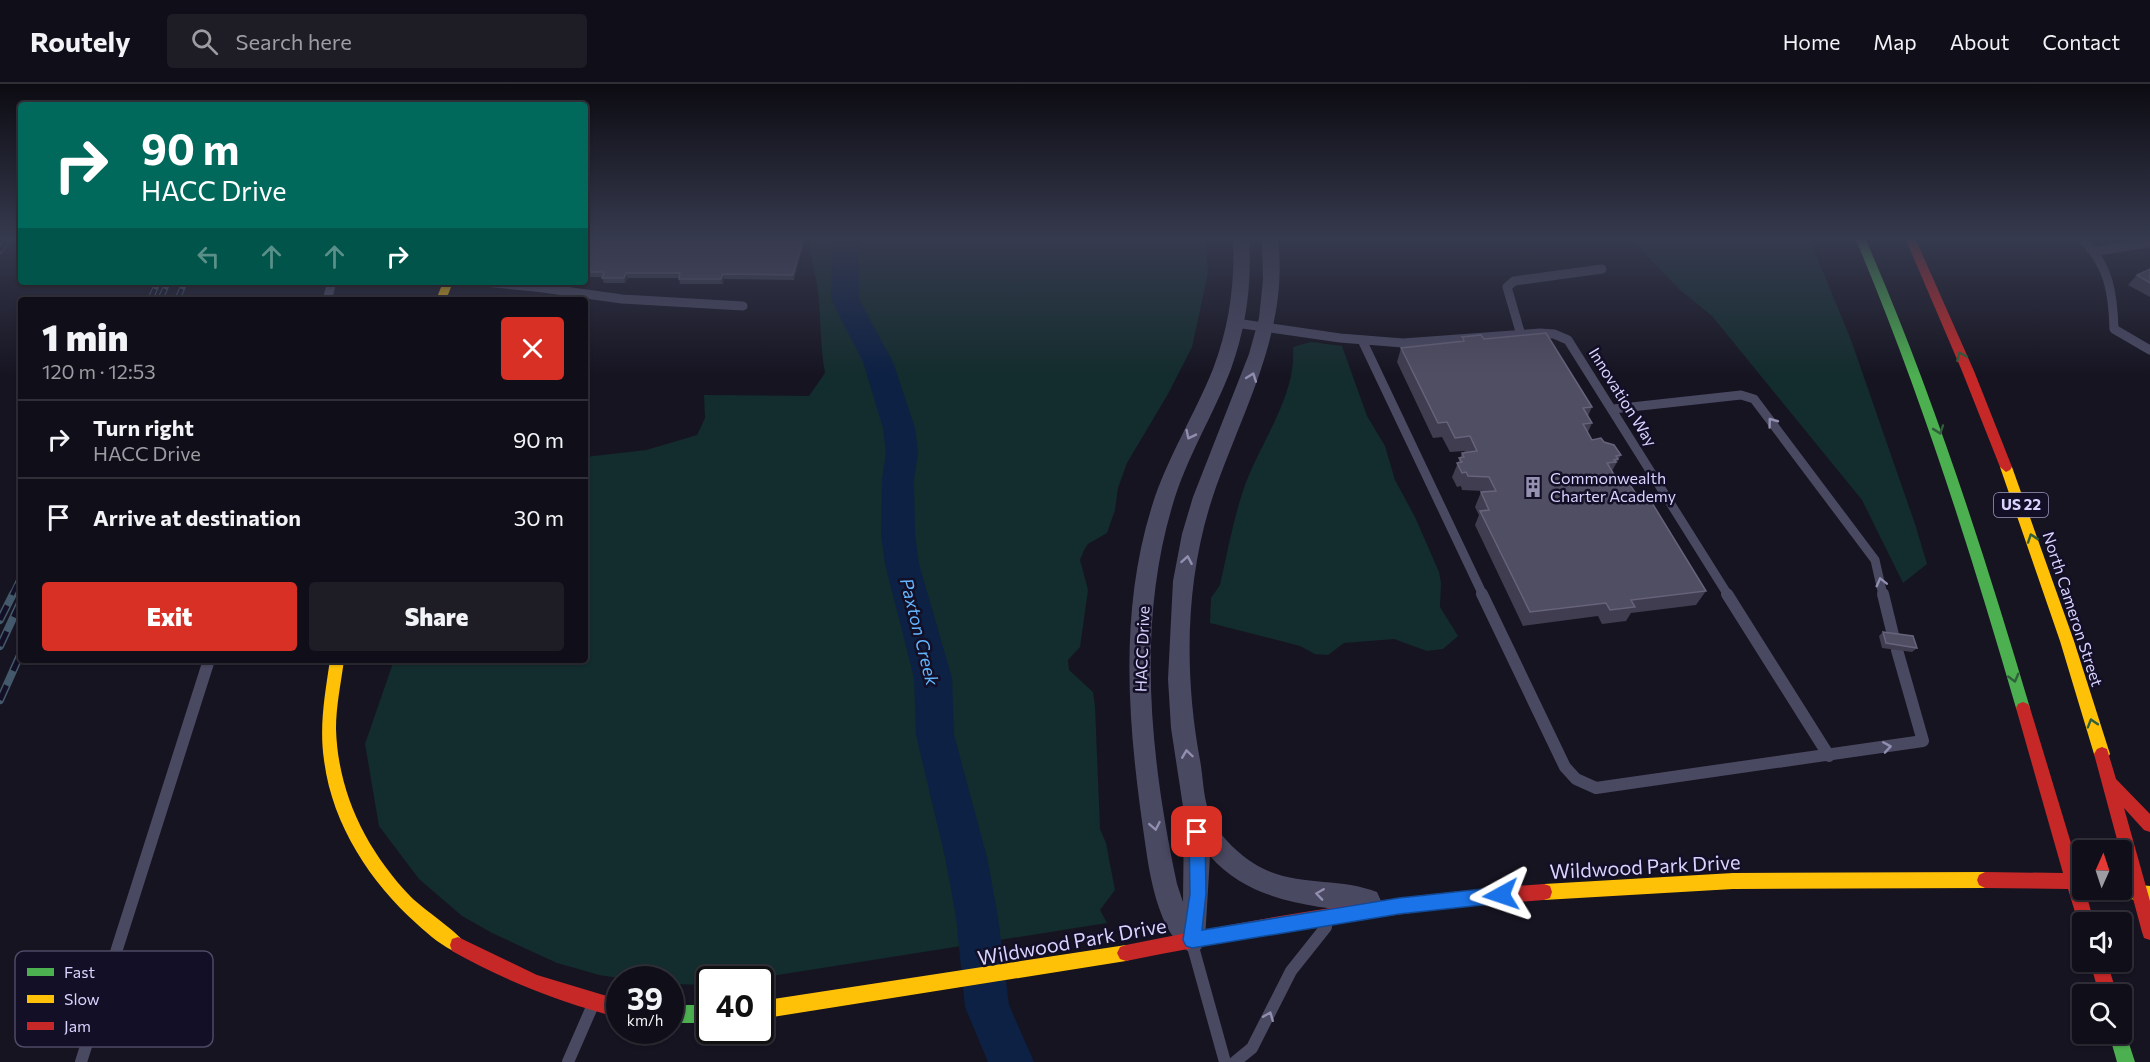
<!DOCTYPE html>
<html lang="en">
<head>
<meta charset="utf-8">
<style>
	:root { --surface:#100f19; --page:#1e1d26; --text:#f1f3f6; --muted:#9c9ca2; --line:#302f38; --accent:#d93025 }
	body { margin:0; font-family:Commissioner,sans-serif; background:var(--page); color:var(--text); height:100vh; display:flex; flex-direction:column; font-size:22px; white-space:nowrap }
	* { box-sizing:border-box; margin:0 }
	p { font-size:20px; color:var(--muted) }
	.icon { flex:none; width:33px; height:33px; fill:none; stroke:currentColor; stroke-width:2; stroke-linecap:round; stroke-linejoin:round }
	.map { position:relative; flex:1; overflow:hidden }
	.sheet { position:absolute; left:18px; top:213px; width:570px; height:366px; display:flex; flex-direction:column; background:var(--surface); border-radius:6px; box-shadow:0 2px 4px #0004,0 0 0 2px var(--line) }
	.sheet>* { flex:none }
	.top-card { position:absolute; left:18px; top:18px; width:570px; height:183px; border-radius:6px; box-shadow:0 2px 4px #0004,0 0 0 2px var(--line); background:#00695c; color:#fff; overflow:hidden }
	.needle { width:39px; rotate:3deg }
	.fabs { position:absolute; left:2072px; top:756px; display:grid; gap:12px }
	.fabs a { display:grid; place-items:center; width:60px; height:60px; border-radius:6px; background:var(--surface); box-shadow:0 2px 4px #0004,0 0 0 2px var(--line); font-size:30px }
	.speed { position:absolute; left:606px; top:882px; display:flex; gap:12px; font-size:30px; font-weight:700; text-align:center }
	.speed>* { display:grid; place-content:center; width:78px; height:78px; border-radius:50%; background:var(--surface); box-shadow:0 2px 4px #0004,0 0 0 2px var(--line); line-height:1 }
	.speed small { font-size:15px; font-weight:400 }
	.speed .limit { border:3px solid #111; border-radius:9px; background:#fff; color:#111 }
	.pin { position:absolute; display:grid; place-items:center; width:51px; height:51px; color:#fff; margin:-26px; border-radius:12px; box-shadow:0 3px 9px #0006 }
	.me { position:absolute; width:66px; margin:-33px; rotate:265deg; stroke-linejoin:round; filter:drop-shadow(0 0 4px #0008) }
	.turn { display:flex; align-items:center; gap:21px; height:126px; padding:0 24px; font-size:27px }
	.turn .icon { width:78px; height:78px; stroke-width:2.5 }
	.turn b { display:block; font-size:42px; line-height:51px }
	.lanes { display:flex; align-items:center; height:57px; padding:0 24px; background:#0003; justify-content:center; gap:30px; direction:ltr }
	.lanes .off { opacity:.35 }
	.round { display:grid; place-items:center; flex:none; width:63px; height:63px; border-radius:6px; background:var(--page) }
	.overview { display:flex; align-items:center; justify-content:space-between; height:102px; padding:0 24px }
	h1 { font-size:36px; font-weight:800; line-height:45px }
	.action { display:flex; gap:12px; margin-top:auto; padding:12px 24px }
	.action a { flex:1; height:69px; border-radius:6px; background:var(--accent); color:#fff; font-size:24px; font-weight:800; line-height:69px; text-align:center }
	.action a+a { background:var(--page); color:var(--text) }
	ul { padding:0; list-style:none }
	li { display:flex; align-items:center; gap:18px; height:78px; padding:0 24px; border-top:2px solid var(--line) }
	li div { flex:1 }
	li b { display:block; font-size:22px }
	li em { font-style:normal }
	header { display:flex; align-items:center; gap:36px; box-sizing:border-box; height:84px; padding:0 30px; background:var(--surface); border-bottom:2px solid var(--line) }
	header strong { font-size:28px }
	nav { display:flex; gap:33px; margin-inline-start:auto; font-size:21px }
	.search { width:420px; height:54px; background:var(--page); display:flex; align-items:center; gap:15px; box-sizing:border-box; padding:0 21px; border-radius:6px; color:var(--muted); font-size:22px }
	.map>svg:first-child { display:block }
	.green { fill:#132c2d }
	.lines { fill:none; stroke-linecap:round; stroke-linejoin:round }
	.river { fill:#0d2144; fill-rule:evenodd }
	.lane-far1 { stroke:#4a4962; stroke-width:9 }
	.lane { stroke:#4a4962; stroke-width:12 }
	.street { fill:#4a4962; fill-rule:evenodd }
	.fast { fill:#4caf50; fill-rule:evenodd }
	.slow { fill:#ffc107; fill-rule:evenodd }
	.jam { fill:#c62828; fill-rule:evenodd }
	.rail-far1-casing { stroke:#43596b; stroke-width:6 }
	.rail-casing { stroke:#43596b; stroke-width:8 }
	.rail-far1 { stroke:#130f26; stroke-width:4; stroke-dasharray:12; stroke-linecap:butt }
	.rail { stroke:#130f26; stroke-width:5; stroke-dasharray:16; stroke-linecap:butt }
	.wall { fill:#403d50 }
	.shaded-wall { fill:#282635 }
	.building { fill:#504e63; stroke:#66637b; stroke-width:1.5 }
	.oneway { stroke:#305f3b }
	.oneway2 { stroke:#928eb0 }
	.route { fill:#1a73e8; stroke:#114b97; stroke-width:1.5 }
	.labels { text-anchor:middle; stroke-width:5; stroke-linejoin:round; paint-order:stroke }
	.shield { fill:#130f26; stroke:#9e99be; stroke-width:1.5 }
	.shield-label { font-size:15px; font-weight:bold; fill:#d9d4ff }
	.street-label { font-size:16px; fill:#d9d4ff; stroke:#130f26 }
	.poi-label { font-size:16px; fill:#d9d4ff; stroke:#130f26; text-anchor:start }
	.water-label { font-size:18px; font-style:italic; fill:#62b6ff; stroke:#130f26 }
	.near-street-label { font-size:20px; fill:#d9d4ff; stroke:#130f26 }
	.key { fill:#130f26; stroke:#4e4a67; stroke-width:1.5 }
	.key-label { font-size:16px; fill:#d9d4ff }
</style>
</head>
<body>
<header>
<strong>Routely</strong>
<div class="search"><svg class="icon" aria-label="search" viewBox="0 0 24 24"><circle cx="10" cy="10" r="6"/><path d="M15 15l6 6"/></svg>Search here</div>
<nav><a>Home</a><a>Map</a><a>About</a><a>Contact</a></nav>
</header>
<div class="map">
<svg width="2150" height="978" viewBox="0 0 2150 978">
	<rect width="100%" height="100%" fill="#161421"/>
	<g class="green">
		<path d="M809,156H1205L1208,189L1192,263L1168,310L1127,379L1118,404L1115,426L1107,449L1088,460L1084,466L1080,476L1088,506L1080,563L1068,576L1069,586L1093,608L1095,622L1100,745L1106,759L1115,806L1100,826L1107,839L753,895L710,896L709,901L671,900L670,896H632L599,891L557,879L492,849L462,832L419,795L379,742L365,660L394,576H585V373L646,366L697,351L705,334L704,311L809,312L825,289C820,262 821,235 818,207C816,190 810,174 809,156Z"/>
		<path d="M1632,156H1810L1851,256L1915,440L1927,480L1903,499L1862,416L1712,232L1679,205Z"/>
		<path d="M1311,258L1342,262L1367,332L1385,362L1395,396L1415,433L1439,488L1441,499L1440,523L1458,552L1443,565L1427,567L1394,555L1344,559L1328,571L1315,570L1300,562L1210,539L1211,514L1220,501C1227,470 1233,437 1243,407C1258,361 1297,313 1293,263Z"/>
	</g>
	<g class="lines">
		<path class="river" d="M833,156H859V215L893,278L915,344L918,369L914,396L915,450L919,480L952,594L954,651L987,773L998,833L1009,921L1034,978H988L965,923L956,833L945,773L916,651L914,594L885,480L881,450L882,396L886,369L883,344L863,278L831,215Z"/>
		<g class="lane-far1">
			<path d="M2083,156C2109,181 2113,210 2114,245L2150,266"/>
			<path d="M2097,167L2150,159"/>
			<path d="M483,198L536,203L538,198"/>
			<path d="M536,203L622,215L743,222"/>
			<path d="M327,216L332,198"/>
			<path d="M1236,239L1340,254L1403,259L1540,249L1554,250L1568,256L1728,511"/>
			<path d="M1521,251L1507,203L1514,197L1602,185"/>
			<path d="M1362,256L1483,511"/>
			<path d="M1613,325L1741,311L1754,315L1875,476L1883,511"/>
		</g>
		<g class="lane">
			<path d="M1482,510L1565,683L1576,695L1596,704L1923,657L1897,566"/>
			<path d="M1727,510L1829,672"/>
			<path d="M1883,510L1894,555"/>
			<path d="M1193,863L1225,978"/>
			<path d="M81,978L209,576"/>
			<path d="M568,978L592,923"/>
			<path d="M1235,978L1252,964L1291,887L1326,843"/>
		</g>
		<path class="street" d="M1233,156H1249C1252,201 1246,243 1231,285C1213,332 1186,374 1172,423C1136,545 1151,678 1177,800L1183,818L1184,729L1171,644L1168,595L1173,497L1182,450L1193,413L1249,270L1259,234L1263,196L1262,156H1278C1289,248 1242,327 1213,412C1185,496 1184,590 1200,676C1203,692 1203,710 1208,725C1214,748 1239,771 1258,782C1295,803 1339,793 1377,808L1381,817L1377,826L1368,829C1311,822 1250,818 1210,772L1205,856L1201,865L1192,869C1161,856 1150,794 1146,765C1129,651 1117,534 1152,422C1167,374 1194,332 1213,285C1229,243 1235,201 1233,156Z"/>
		<g class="fast">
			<path d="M1856,156H1866C1932,308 1983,465 2030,624L2028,628L2023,630L2018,628L2016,624C1970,465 1920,308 1856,156Z"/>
			<rect x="670" y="921" width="40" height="18"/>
			<path d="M2121,942L2124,944L2135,978H2117L2109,950H2121Z"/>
		</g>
		<g class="slow">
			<path d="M443,198H453L446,216H436Z"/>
			<path d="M2006,378L2012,383L2074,557L2110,670L2107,675L2102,677L2097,675L2094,670L2060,557L2000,383Z"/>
			<path d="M330,576H344C341,599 336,622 336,645C338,710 367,767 411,813C423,825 462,851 466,861L464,867L458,869C443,863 429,851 417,840C370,798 332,740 324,676C319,642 325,610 330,576Z"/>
			<path d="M1985,788L1991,791L1993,796L1991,801L1985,804L1733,805L1544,816L1538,814L1536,808L1538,802L1544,800L1733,789Z"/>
			<path d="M2121,799L2150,802V818L2110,812L2108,806H2121Z"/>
			<path d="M1126,861L1132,863L1135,869L1132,875L1126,877L760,935V917Z"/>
		</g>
		<g class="jam">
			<path d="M1906,156H1916L1974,287L2012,383L2010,386L2006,388L2000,383L1962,287Z"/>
			<path d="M2023,618L2028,620L2030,624L2080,789H2082V806H2085L2094,838H2082V844L2078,838L2068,805L1985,804L1979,801L1977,796L1979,791L1985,788L2063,789L2016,624L2018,620Z"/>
			<path d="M2102,663L2107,665L2116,695L2150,730V748L2144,746L2124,724L2150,817V856L2144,854L2142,848L2094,670L2097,665Z"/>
			<path d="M1544,800L1550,802L1552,808L1550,814L1544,816C1403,825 1264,850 1126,877L1120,875L1117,869L1120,863L1126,861C1264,833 1403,809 1544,800Z"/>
			<path d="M458,853L537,891L620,916V934C560,918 505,897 452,867L450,861L452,855Z"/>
			<path d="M2090,878H2107L2117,910H2099Z"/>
		</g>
		<defs>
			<g id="rail-far1">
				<path d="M0,167L7,156"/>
				<path d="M150,216L158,198"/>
				<path d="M160,216L168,198"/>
				<path d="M177,216L185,198"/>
				<path d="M12,511L21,492"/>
			</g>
			<g id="rail">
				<path d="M0,536L13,510"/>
				<path d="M0,562L21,517"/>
				<path d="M0,616L21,569"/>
			</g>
		</defs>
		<use href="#rail-far1" class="rail-far1-casing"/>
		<use href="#rail" class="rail-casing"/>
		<use href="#rail-far1" class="rail-far1"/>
		<use href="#rail" class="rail"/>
	</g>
	<g class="wall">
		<path d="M585,156H805L794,196L724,195L723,200H680L679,194H628L625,199H604L602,193H585Z"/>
		<path d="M2150,185V213L2128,201L2137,191Z"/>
		<path d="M1462,253L1484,255L1592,323L1588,332L1592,339L1588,348L1592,356L1604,358L1621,371L1612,387L1616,394L1636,410L1706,507L1696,521L1631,529L1626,537L1602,540L1598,532L1523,542L1475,441L1479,431L1475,423L1481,408H1484L1483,407L1462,406L1461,402L1457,403L1452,393L1462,369L1465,368L1464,367L1450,368L1442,353L1433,354L1397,278L1401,264L1460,258Z"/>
		<path d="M1883,548L1917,564L1912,568L1882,564L1879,552Z"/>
	</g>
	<g class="shaded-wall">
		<path d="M803,156H805L794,196L793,191Z"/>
		<path d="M2104,156H2122L2102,158Z"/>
		<path d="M626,189L628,194L625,199L624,194Z"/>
		<path d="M723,190L724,195L723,200L721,195Z"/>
	</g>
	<g class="building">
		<path d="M585,156H803L793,191L723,190L721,195H679L680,189H626L624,194H602L604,188H585Z"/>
		<path d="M2150,185V199L2137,191Z"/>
		<path d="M1546,249L1592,323L1583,324L1592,339L1583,340L1592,356L1601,354L1604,358L1614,361L1621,371L1616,372L1618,375L1614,376L1616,378L1607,379L1616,394L1625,393L1636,410L1646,409L1706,507L1631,516L1635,523L1610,526L1606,519L1530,528L1480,427L1489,426L1481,408L1496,407L1489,393L1468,392L1466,388L1462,389L1457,379L1462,378L1459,374L1464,373L1462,369L1477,367L1470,352L1455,354L1447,338L1438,339L1401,264L1464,257L1462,253L1481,251L1484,255Z"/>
		<path d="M1883,548L1913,552L1917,564L1886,559Z"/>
	</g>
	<defs><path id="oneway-chevron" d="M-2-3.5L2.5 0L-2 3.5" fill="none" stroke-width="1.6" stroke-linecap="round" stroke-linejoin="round" transform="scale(1.5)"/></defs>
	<g class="oneway">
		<use href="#oneway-chevron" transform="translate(1961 272) rotate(-113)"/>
		<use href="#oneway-chevron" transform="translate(1939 346) rotate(71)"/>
		<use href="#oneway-chevron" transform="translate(2032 454) rotate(-109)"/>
		<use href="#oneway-chevron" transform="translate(2014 594) rotate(75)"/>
		<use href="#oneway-chevron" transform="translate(2092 639) rotate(-107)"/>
	</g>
	<g class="oneway2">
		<use href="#oneway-chevron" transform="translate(1252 293) rotate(-70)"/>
		<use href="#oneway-chevron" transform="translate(1772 338) rotate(-127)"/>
		<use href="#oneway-chevron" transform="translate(1190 351) rotate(116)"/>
		<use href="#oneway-chevron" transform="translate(1187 476) rotate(-80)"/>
		<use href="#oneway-chevron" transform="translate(1881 498) rotate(-104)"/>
		<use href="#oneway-chevron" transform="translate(1887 663) rotate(-9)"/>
		<use href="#oneway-chevron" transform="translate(1187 670) rotate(-98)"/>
		<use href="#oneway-chevron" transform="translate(1155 742) rotate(79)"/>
		<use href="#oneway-chevron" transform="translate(1320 810) rotate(-172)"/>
		<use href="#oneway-chevron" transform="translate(1269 932) rotate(-68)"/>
	</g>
	<linearGradient id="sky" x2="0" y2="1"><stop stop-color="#0c0b12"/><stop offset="0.53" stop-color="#363a4e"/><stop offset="1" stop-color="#363a4e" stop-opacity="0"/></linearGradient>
	<rect width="2150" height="292" fill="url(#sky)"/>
	<path class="route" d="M1197,741L1202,743L1205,748L1206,810L1202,846L1399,814L1501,803L1506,805L1509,811L1506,816L1501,819L1399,830L1192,864L1186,862L1183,856L1190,810L1189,748L1191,743Z"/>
	<defs>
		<symbol id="building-bare" viewBox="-9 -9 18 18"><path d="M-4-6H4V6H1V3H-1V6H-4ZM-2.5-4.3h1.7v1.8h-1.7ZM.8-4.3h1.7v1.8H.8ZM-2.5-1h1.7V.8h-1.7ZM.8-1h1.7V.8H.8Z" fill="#9591b1" stroke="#130f26" stroke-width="2.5" paint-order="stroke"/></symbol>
	</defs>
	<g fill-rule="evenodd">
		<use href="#building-bare" x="1518" y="388" width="30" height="30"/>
	</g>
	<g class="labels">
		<rect class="shield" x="1994" y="409" width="54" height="24" rx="4.5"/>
		<g class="shield-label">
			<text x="2021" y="426">US 22</text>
		</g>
		<g class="street-label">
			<text transform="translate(1623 313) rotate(58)" y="6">Innovation Way</text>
			<text transform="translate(2073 525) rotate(72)" y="6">North Cameron Street</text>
			<text transform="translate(1142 565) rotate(-88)" y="6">HACC Drive</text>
		</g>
		<g class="poi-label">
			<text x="1550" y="400">Commonwealth<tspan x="1550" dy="18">Charter Academy</tspan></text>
		</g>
		<g class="water-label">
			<text transform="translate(919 548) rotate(76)" y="6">Paxton Creek</text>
		</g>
		<g class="near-street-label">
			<text transform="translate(1645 783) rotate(-3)" y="7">Wildwood Park Drive</text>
			<text transform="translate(1072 858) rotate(-10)" y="7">Wildwood Park Drive</text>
		</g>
	</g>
	<rect x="15" y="867" width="198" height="96" rx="9" class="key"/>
	<rect x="27" y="884" width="27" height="8" fill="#4caf50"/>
	<rect x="27" y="911" width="27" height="8" fill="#ffc107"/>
	<rect x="27" y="938" width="27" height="8" fill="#c62828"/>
	<g class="key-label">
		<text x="64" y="894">Fast</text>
		<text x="64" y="921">Slow</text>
		<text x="64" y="948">Jam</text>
	</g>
</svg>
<div class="fabs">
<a><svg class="needle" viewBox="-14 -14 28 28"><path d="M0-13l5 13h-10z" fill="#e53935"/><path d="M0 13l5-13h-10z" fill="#9c9ca2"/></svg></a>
<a><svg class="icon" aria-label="sound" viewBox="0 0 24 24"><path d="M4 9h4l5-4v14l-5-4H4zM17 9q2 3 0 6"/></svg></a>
<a><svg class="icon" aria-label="search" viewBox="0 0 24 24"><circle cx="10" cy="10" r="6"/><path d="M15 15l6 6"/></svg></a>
</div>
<div class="speed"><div>39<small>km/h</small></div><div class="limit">40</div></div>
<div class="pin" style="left:1197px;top:748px;background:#d93025"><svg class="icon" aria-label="arrive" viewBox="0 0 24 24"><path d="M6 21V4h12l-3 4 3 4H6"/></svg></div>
<svg class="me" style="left:1501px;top:811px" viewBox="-20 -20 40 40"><path d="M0-17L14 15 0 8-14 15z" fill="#1a73e8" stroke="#fff" stroke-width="4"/></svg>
<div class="top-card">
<div class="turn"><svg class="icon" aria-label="right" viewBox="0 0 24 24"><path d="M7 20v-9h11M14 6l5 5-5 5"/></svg><div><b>90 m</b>HACC Drive</div></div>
<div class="lanes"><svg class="icon off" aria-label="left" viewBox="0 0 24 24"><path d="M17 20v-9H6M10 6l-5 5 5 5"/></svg><svg class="icon off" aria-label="ahead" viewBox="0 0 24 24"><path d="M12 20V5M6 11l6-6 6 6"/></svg><svg class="icon off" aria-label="ahead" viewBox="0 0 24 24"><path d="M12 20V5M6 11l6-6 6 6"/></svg><svg class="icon" aria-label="right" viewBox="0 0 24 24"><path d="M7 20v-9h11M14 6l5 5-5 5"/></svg></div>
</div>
<section class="sheet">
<div class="overview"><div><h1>1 min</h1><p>120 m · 12:53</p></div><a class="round" style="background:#d93025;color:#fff"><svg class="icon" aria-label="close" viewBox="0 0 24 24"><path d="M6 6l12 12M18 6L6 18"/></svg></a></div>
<ul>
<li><svg class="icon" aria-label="right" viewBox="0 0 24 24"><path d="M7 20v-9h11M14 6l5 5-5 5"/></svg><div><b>Turn right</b><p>HACC Drive</p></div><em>90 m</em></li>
<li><svg class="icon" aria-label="arrive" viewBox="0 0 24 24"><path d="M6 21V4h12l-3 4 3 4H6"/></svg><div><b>Arrive at destination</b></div><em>30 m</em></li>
</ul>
<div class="action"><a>Exit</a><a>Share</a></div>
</section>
</div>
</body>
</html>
